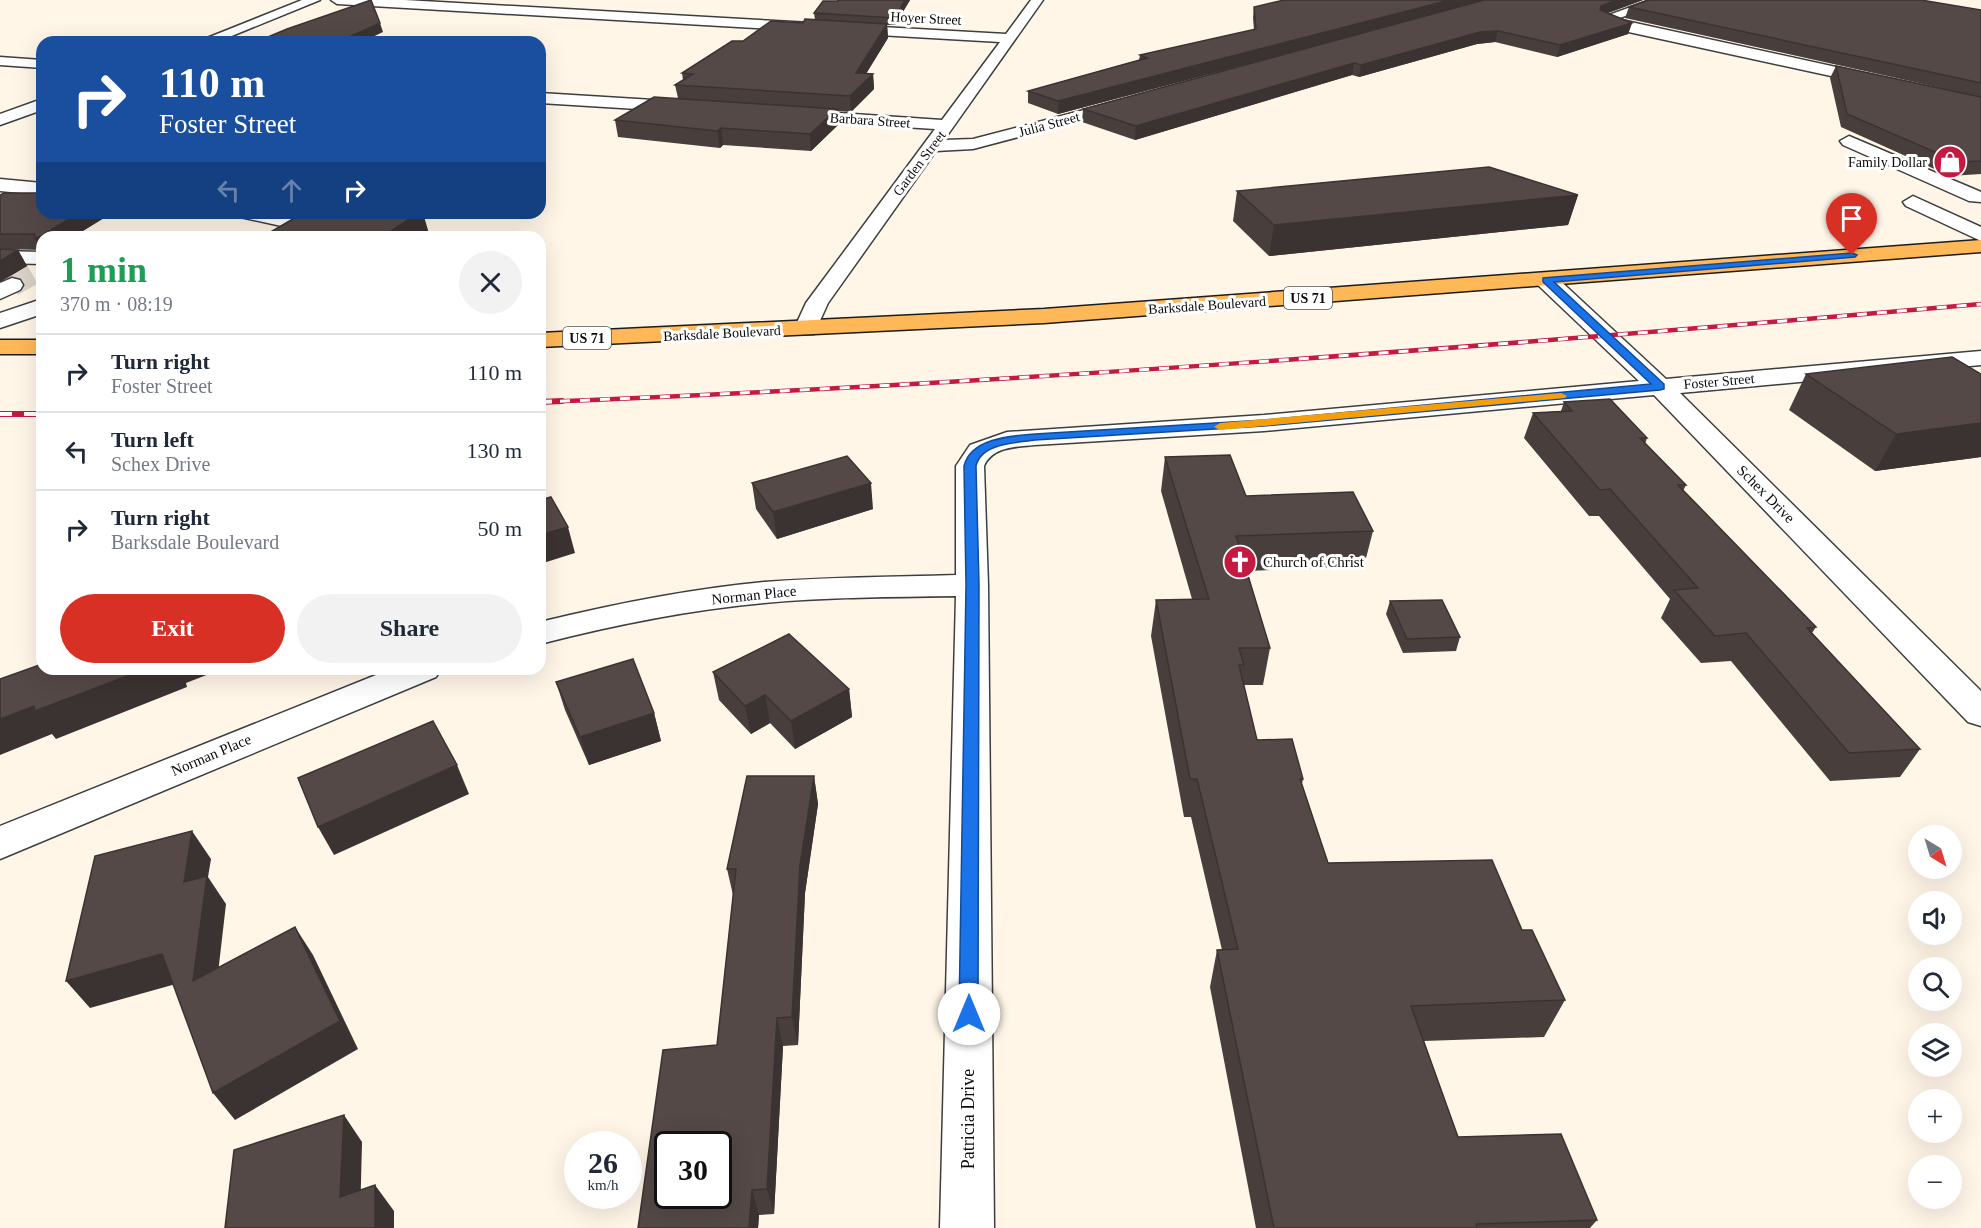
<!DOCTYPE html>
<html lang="en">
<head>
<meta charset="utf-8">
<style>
	:root { --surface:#fff; --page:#f2f2f3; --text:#1f2937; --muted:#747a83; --line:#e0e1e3; --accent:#d93025 }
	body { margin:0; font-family:Georgia,serif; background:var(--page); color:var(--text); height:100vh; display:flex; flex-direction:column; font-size:22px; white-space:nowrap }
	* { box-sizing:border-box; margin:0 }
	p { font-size:20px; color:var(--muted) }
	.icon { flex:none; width:33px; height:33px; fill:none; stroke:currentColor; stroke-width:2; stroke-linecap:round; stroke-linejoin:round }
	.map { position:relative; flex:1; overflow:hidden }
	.details { position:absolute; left:36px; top:231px; width:510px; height:444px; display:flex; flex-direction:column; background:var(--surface); border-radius:18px; box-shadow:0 6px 24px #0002 }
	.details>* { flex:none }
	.banner { position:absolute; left:36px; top:36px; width:510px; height:183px; border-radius:18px; box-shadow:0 6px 24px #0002; background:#1a4fa0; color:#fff; overflow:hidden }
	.needle { width:39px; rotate:142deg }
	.buttons { position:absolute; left:1908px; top:825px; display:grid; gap:12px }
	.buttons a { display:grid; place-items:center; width:54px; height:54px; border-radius:50%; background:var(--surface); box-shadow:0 6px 24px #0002; font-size:30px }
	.speed { position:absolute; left:564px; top:1131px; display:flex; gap:12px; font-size:30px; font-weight:700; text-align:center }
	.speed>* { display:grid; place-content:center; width:78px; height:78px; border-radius:50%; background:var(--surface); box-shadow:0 6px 24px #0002; line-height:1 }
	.speed small { font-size:15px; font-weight:400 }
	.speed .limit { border:3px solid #111; border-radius:9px; background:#fff; color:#111 }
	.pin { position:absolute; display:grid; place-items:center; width:51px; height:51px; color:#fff; margin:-62px -26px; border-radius:50% 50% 50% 0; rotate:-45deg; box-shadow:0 0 6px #0007 }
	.pin .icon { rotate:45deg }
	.me { position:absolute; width:66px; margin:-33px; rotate:0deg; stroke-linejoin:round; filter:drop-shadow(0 0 4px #0008) }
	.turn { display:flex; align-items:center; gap:21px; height:126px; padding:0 24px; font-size:27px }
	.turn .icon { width:78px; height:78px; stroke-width:2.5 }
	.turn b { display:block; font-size:42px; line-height:51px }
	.lanes { display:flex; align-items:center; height:57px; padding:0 24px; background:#0003; justify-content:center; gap:30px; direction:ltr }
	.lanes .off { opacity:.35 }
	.round { display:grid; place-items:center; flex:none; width:63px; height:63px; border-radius:32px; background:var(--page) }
	.head { display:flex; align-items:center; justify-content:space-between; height:102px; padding:0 24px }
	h1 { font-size:36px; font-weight:600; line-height:45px; color:#1e9e55 }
	.cta { display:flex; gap:12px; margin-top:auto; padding:12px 24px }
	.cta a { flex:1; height:69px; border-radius:36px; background:var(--accent); color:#fff; font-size:24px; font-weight:600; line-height:69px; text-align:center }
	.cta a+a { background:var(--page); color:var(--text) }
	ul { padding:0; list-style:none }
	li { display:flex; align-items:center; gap:18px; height:78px; padding:0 24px; border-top:2px solid var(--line) }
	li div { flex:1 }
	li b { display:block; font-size:22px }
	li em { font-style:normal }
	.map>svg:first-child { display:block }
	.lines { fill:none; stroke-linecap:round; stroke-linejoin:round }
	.minor-tunnel { stroke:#dad3c7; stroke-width:23; stroke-dasharray:23 11; stroke-linecap:butt }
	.minor-casing { stroke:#3e3e3e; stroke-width:3 }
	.major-casing { stroke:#1c1c1c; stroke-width:3 }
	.minor { fill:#fff; fill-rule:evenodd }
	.major { fill:#ffb858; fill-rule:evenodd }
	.rail-far1-casing { stroke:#c41941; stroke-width:4.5 }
	.rail-casing { stroke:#c41941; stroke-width:6 }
	.rail-far1 { stroke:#fff; stroke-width:3; stroke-dasharray:10; stroke-linecap:butt }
	.rail { stroke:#fff; stroke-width:4; stroke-dasharray:12; stroke-linecap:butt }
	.wall { fill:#483f3c }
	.shaded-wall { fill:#3b3331 }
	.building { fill:#544946; stroke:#3b3331; stroke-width:1.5; fill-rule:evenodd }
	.route { fill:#1a73e8; stroke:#114b97; stroke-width:1.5 }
	.slow { fill:#f59e0b }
	.labels { text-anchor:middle; stroke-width:6; stroke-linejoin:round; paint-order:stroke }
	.far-street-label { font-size:14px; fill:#0b0b0b; stroke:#fff }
	.far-poi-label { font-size:14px; fill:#0b0b0b; stroke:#fff; text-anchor:end }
	.shield { fill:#fff; stroke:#545454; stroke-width:1.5 }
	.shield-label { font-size:14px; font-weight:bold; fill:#0b0b0b }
	.street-label { font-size:15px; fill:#0b0b0b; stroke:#fff }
	.poi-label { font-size:15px; fill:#0b0b0b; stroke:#fff; text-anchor:start }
	.near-street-label { font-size:18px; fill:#0b0b0b; stroke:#fff }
</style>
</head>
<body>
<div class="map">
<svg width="1981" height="1228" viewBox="0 0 1981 1228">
	<rect width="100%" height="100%" fill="#fff6e8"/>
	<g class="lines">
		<path class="minor-tunnel" d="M12,285L35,272"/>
		<defs>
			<g id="minor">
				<path d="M302,0H320L217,42H197Z"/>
				<path d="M331,0H405L1006,34L1031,0H1043L944,140L973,139L1126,99L1134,104L1132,107L973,149L936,151L828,303L814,334H798L794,329L806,303L935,129L794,120L786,115L794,110L942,120L1000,42L337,4Z"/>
				<path d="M1650,0H1669L1617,19L1877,76L1885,81L1877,86L1624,31L1598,19Z"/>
				<path d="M0,57L42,60V68L0,65Z"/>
				<path d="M540,93L686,102L694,107L686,112L540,103Z"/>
				<path d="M42,99V110L0,125V114Z"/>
				<path d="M1849,136L1981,192V202L1969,201L1843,145L1840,141Z"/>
				<path d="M0,179L42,183V195L0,191Z"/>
				<path d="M1913,196L1981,227V241L1906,206L1903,202Z"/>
				<path d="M237,213H278L311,220L314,224L298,237H274L286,227L240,217Z"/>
				<path d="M0,251L42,252V264L0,263Z"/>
				<path d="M1546,273L1554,275L1666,379L1981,351V365L1680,393L1981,691V726L1968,722L1654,395L1264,431L1035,445C1017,447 993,446 984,466L988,585L994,1228H940L956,596C892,597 828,597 764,603C688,610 614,625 540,644V622C614,604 689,589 764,582C828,577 892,577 956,575V466L970,445L1007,432L1264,415L1639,381L1538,285L1535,280L1538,275Z"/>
				<path d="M12,278L20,280L23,285L20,290L0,299V283Z"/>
				<path d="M42,299V314L0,328V313Z"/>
				<path d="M391,669H441L436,677L0,859V826Z"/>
			</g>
			<g id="major">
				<path d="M1981,240V252L1044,323L540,347V333L1044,309Z"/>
				<rect x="0" y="340" width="42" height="14"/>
			</g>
		</defs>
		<use href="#minor" class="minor-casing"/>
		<use href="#major" class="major-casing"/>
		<use href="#minor" class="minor"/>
		<use href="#major" class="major"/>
		<defs>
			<path id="rail-far1" d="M540,402C1021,383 1501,346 1981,304"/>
			<g id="rail">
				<path d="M540,402L562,401"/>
				<path d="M0,414H42"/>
			</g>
		</defs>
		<use href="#rail-far1" class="rail-far1-casing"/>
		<use href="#rail" class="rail-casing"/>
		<use href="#rail-far1" class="rail-far1"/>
		<use href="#rail" class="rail"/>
	</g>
	<g class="wall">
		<path d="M910,0L895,25H887L888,38L866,74H873L874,89L851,112L837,111L838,125L811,151L723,145L720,148L618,137L615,120L678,98L675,85L683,80L682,73L743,41L803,23L815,20L814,13Z"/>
		<path d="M1643,0L1608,13L1632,23L1628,34L1557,57L1495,42L1477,44L1359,77L1352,75L1135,140L1082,122L1083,109L1308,48L1058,114L1028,103V91L1139,60L1140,55L1254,30L1253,18L1254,7Z"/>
		<path d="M1629,7L1981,10V174L1950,176L1841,127L1830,78L1836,66L1946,89L1625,18Z"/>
		<path d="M1237,191L1578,195L1568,225L1269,256L1233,221Z"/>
		<path d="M0,195L42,213H112L73,237H42V251L41,250L5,249L18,250L27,266L0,282Z"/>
		<path d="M1806,374H1981V457L1875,471L1789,410Z"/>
		<path d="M1564,402L1647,438L1645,444L1686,485L1683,491L1816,627L1812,633L1920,749L1900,777L1830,781L1731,661L1701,663L1661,618L1670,599L1599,516H1589L1524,438L1533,413L1561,411Z"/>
		<path d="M1165,457L1246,496L1373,531L1364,566L1247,571L1270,648L1263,685H1243L1257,740L1303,779L1302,784L1328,863L1522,930L1565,1000L1544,1037L1424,1041L1458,1137L1597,1220L1590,1228H1256L1210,987L1217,950H1222L1191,817H1184L1151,636L1156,600L1192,599L1161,491Z"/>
		<path d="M752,483L873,509L777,539L756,509Z"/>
		<path d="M1390,601L1460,637L1456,651L1403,653L1386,614Z"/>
		<path d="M713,672L849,689L852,717L795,749L770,723L751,734L719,700Z"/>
		<path d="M556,682L654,713L661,741L589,765L565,710Z"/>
		<path d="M814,776L818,804L805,893L798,1045L783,1046L774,1214L759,1215L758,1228H638L717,1045L733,895L727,869Z"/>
	</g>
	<g class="shaded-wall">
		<path d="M905,0H910L895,25V18Z"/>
		<path d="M1450,0H1489L1058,114V101Z"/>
		<path d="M1617,0H1643L1597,17L1601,6Z"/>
		<path d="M380,23L383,32L362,42H338Z"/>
		<path d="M1632,23L1628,34L1557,57L1560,45Z"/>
		<path d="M887,24L888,38L857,88L856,73Z"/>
		<path d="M1498,31L1495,42L1477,44L1359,77L1361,65L1480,32Z"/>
		<path d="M1354,63L1352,75L1135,140L1136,126Z"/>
		<path d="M873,74L874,89L851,112L850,96Z"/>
		<path d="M837,109L838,125L811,151L810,134Z"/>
		<path d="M721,128L723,145L720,148L717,131Z"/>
		<path d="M1578,195L1568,225L1269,256L1274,225Z"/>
		<path d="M79,213H112L73,237H42V251L36,239Z"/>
		<path d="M418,213H423L430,237H382Z"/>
		<path d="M18,250L27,266L0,282V261Z"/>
		<path d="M1981,423V457L1875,471L1896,434Z"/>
		<path d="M871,483L873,509L777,539L773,512Z"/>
		<path d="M568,527L575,553L540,564V535Z"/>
		<path d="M146,669H222L186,683L187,687L56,739L52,734L0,755V719L34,706Z"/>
		<path d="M849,689L852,717L795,749L791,721Z"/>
		<path d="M765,695L770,723L751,734L745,706Z"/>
		<path d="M654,713L661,741L589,765L580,737Z"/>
		<path d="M457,765L469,794L334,855L318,827Z"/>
		<path d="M814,776L818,804L805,893L798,1045L792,1017L800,865Z"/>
		<path d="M192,831L211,859L208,877L226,904L214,1008L193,981L184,882Z"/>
		<path d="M295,927L313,955L358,1049L235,1120L213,1093Z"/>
		<path d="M162,954L183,982L90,1008L66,981Z"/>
		<path d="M777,1018L783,1046L774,1214L767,1189Z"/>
		<path d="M344,1115L362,1142L360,1222L340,1197Z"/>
		<path d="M375,1185L394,1211V1228H375Z"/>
		<path d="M752,1190L759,1215L758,1228H749Z"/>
	</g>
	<g class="building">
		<path d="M371,0L380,23L338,42H256L287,29Z"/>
		<path d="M839,0H905L895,18L814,13L823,1H837Z"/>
		<path d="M1284,0H1450L1058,101L1028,91L1147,58L1140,55L1256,29L1254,7Z"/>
		<path d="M1484,0H1617L1601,6L1600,10L1632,23L1560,45L1498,31L1480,32L1361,65L1354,63L1136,126L1083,109Z"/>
		<path d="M1649,0H1921L1981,10V83L1629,7Z"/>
		<path d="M805,19L887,24L856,73L873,74L850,96L675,85L693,74L682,73L732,41H743L771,21L803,23Z"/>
		<path d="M1836,66L1981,97V161L1958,162L1847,114Z"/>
		<path d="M654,97L837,109L810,134L721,128L717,131L615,120Z"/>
		<path d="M1489,167L1578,195L1274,225L1237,191Z"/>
		<path d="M4,193H42V213H79L36,239L34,234H0V195Z"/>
		<path d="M303,213H418L382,237H262Z"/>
		<path d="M0,249L18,250L0,261Z"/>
		<path d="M1952,357L1981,374V423L1896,434L1806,374Z"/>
		<path d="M1610,399L1647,438H1640L1686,485H1678L1816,627L1807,628L1920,749L1849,753L1746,633L1715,636L1674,590L1698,588L1610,489L1600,490L1533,413L1572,411L1564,402Z"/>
		<path d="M1230,455L1246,496L1353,492L1373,531L1236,536L1270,648H1239L1244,665H1239L1257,740L1292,739L1303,779H1300L1328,863L1492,860L1522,930H1532L1565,1000L1411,1006L1458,1137L1561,1134L1597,1220L1476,1224L1477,1228H1274L1217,950L1238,949L1197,779H1190L1156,600L1209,599L1165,457Z"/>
		<path d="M847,456L871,483L773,512L752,483Z"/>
		<path d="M551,497L568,527L540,535V500Z"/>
		<path d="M1442,600L1460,637L1407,639L1390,601Z"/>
		<path d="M789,634L849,689L791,721L765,695L745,706L713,672Z"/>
		<path d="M633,659L654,713L580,737L556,682Z"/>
		<path d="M42,664V669H146L35,711L34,706L0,719V679Z"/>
		<path d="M433,721L457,765L318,827L298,778Z"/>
		<path d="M747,776H814L800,865L792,1017L777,1018L767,1189L752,1190L749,1228H638L663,1050L717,1045L736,869H727ZM668,1144H718V1196H668Z"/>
		<path d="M192,831L184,882L207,876L193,981L295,927L340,1021L213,1093L162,954L66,981L95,856Z"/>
		<path d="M344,1115L340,1197L375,1185V1228H225L234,1150Z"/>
	</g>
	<path class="route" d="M1852,253L1857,255L1855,257L1554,282L1664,384V389L1660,390L1264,426L1035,440C1016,443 981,443 976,466L979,585L978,1014L975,1020L969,1022L962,1020L959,1014L966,585L964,466C971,438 1011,436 1035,434L1264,420L1651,384L1543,282V278Z"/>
	<path class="slow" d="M1561,393L1567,396L1565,398L1220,430L1214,427L1220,423Z"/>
	<defs>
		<symbol id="shop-disc" viewBox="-11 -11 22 22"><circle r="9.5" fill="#c41941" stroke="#fff"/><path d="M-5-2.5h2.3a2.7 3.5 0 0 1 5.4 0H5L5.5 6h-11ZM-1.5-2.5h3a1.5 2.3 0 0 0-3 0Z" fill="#fff"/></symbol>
		<symbol id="church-disc" viewBox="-11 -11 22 22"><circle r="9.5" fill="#c41941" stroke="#fff"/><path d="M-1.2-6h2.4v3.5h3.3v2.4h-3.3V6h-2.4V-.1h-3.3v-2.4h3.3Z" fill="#fff"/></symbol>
	</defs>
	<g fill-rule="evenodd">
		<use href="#shop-disc" x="1931" y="143" width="38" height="38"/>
		<use href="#church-disc" x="1221" y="543" width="38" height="38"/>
	</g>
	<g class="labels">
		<g class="far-street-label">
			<text transform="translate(926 18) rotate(3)" y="5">Hoyer Street</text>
			<text transform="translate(870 120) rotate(4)" y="5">Barbara Street</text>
			<text transform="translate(1049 124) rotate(-15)" y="5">Julia Street</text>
			<text transform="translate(919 163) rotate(-53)" y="5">Garden Street</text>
			<text transform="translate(1207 305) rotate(-4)" y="5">Barksdale Boulevard</text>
			<text transform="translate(722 333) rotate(-3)" y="5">Barksdale Boulevard</text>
			<text transform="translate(1719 381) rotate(-5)" y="5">Foster Street</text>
		</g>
		<g class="far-poi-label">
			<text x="1927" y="167">Family Dollar</text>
		</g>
		<g class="shield">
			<rect x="1284" y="287" width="48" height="22" rx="4.5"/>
			<rect x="563" y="327" width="48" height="22" rx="4.5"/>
		</g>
		<g class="shield-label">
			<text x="1308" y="303">US 71</text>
			<text x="587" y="343">US 71</text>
		</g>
		<g class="street-label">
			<text transform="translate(1766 494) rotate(45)" y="5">Schex Drive</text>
			<text transform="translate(754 595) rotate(-6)" y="5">Norman Place</text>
			<text transform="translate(211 755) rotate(-23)" y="5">Norman Place</text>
		</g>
		<g class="poi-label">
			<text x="1263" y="567">Church of Christ</text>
		</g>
		<g class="near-street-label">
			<text transform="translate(968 1119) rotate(-90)" y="6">Patricia Drive</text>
		</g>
	</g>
</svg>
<div class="buttons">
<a><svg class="needle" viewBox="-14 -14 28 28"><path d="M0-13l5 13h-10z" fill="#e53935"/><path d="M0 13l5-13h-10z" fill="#747a83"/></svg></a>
<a><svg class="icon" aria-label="sound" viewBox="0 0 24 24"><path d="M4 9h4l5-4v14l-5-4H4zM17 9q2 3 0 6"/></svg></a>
<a><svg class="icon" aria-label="search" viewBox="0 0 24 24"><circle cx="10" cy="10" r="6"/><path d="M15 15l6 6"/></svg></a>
<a><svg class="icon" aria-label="layers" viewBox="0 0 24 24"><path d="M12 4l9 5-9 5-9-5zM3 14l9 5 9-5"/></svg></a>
<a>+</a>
<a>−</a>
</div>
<div class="speed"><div>26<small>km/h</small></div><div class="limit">30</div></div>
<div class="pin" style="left:1852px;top:255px;background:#d93025"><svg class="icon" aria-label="arrive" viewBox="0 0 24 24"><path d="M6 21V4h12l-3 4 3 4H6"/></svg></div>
<svg class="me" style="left:969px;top:1014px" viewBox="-20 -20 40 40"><circle r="19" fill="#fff"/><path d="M0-13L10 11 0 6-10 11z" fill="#1a73e8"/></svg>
<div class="banner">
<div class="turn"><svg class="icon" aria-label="right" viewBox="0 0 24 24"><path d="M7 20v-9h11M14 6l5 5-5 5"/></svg><div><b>110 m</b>Foster Street</div></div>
<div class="lanes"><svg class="icon off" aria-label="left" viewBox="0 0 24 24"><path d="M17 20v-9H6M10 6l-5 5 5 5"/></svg><svg class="icon off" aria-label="ahead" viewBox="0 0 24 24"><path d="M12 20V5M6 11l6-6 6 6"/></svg><svg class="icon" aria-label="right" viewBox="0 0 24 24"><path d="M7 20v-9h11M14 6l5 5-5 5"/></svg></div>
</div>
<section class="details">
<div class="head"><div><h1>1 min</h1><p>370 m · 08:19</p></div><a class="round"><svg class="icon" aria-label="close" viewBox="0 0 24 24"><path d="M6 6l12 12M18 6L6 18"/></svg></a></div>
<ul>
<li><svg class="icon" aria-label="right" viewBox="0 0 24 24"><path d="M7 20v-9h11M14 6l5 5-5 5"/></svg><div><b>Turn right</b><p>Foster Street</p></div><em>110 m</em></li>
<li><svg class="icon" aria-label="left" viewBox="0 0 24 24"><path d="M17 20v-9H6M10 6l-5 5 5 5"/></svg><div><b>Turn left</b><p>Schex Drive</p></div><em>130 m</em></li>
<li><svg class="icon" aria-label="right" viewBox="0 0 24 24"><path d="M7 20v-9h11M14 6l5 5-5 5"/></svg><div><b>Turn right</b><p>Barksdale Boulevard</p></div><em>50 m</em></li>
</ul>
<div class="cta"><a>Exit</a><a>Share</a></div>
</section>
</div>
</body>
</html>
